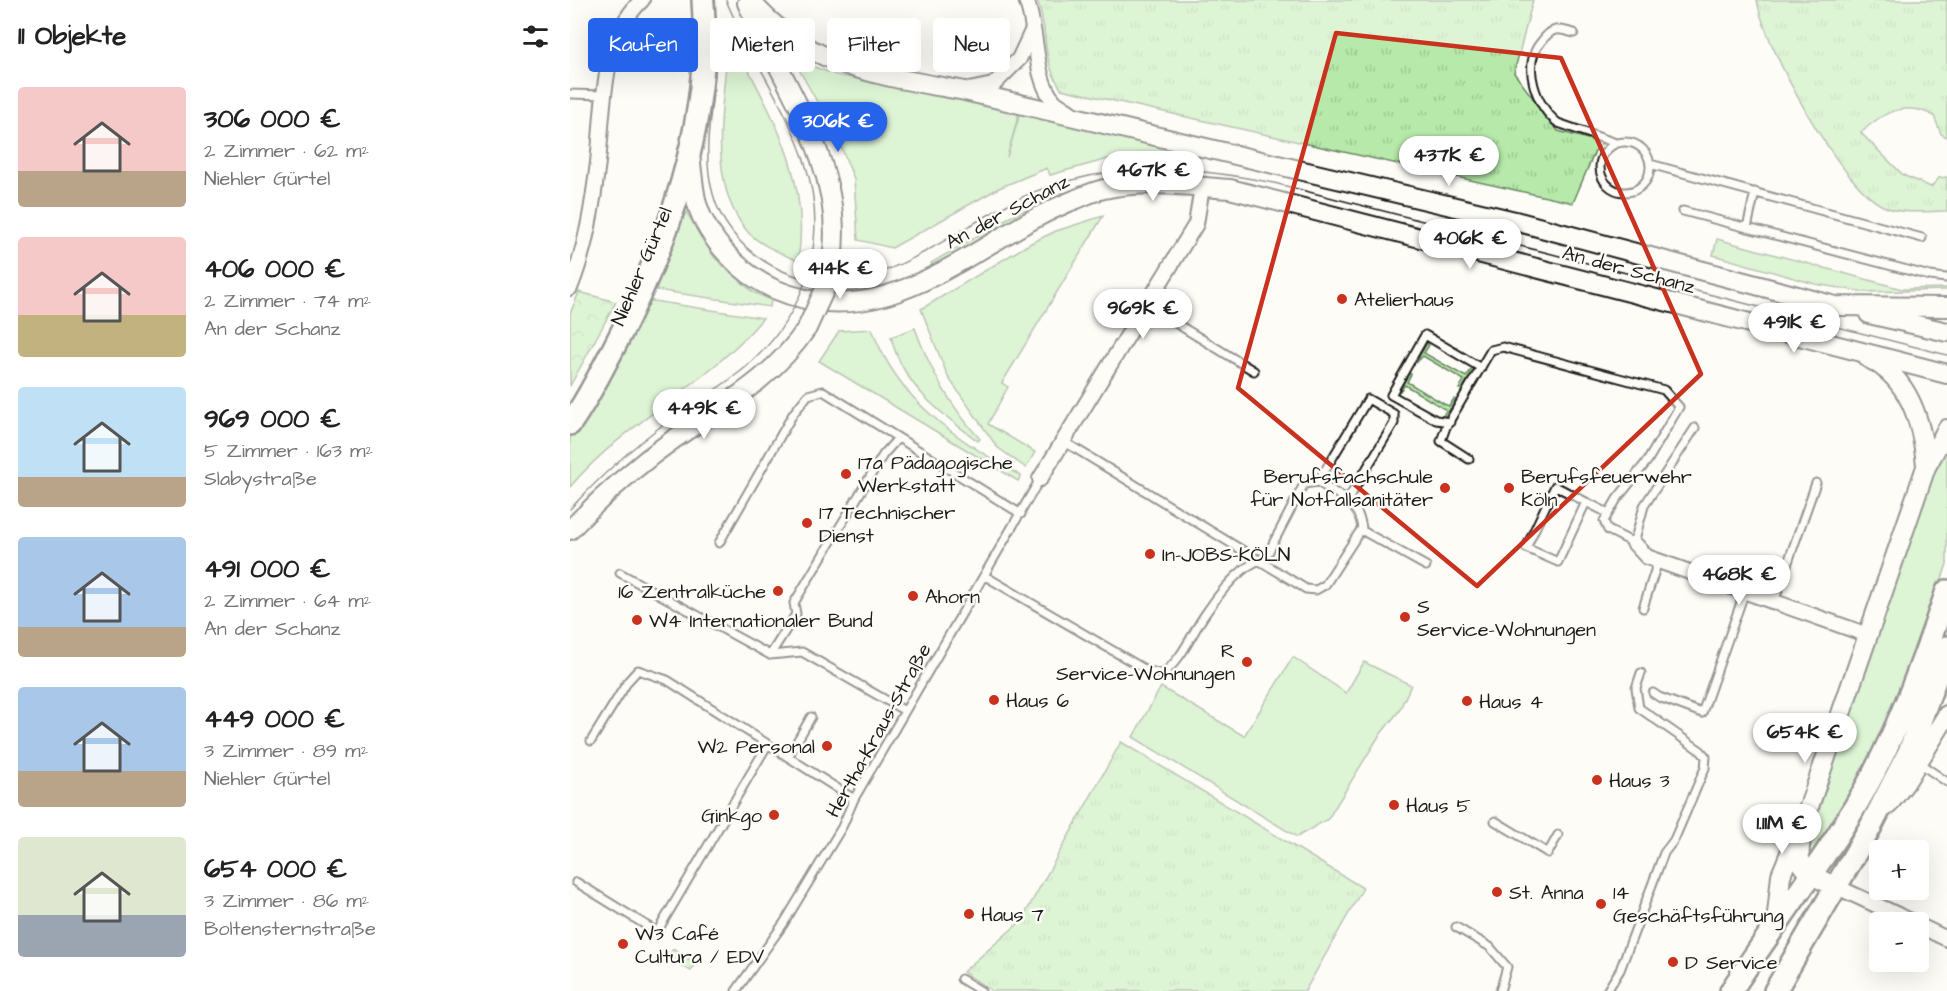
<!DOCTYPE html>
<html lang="de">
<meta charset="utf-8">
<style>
body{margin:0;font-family:"Architects Daughter",sans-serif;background:#f6f6f6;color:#222;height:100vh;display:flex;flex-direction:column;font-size:22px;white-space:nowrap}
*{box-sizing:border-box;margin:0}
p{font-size:20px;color:#767676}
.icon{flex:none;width:33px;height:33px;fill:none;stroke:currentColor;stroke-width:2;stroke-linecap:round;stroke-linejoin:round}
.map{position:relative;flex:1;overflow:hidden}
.side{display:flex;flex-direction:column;background:#fff;width:570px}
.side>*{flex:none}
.banner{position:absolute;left:18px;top:18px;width:570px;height:54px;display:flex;gap:12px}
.fabs{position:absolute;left:1299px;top:840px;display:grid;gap:12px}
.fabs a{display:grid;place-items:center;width:60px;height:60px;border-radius:6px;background:#fff;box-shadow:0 6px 24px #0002;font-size:30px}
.price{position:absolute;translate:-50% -51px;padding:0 14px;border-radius:21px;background:#fff;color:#222;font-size:20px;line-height:39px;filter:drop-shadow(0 2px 3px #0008)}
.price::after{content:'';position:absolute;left:50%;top:36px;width:18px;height:14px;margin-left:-9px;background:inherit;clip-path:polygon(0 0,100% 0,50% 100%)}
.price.current{background:#2563eb;color:#fff}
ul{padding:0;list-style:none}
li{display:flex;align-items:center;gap:18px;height:150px;padding:0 18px}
li span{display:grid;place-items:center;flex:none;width:168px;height:120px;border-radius:6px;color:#555}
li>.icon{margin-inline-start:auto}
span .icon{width:72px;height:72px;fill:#fffc;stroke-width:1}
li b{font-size:26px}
h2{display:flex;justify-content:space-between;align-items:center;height:72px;padding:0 18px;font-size:26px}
.chip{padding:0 21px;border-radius:6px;background:#fff;box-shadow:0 6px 24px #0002;font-size:21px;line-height:54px}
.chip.current{background:#2563eb;color:#fff}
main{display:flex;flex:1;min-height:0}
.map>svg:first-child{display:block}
.grass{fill:#b7eaaa;stroke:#6a8363;stroke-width:1.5}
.forest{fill:url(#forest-crowns);stroke:#6a8363;stroke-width:1.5}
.park{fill:url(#park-tufts);stroke:#6a8363;stroke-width:1.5}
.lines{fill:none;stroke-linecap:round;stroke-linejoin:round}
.service-casing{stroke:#1c1c1c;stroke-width:11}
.minor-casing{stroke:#1c1c1c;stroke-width:18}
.secondary-casing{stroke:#1c1c1c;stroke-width:22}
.primary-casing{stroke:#1c1c1c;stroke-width:26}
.service{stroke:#fdfcf7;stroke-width:7}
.minor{stroke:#fdfcf7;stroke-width:14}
.secondary{stroke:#fdfcf7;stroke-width:18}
.primary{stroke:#fdfcf7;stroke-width:21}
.tram{stroke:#1c1c1c;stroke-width:1.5}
.secondary-bridge-casing{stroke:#1c1c1c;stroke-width:22;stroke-linecap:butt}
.secondary-bridge{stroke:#fdfcf7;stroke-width:18}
.marked{fill:none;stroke:#c8321e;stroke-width:4.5;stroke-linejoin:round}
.poi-dot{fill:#c8321e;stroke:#fdfcf7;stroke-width:2}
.labels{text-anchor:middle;stroke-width:5;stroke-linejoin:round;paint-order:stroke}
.street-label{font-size:20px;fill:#1c1c1c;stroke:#fdfcf7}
.poi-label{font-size:20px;fill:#1c1c1c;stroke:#fdfcf7;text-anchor:start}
</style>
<main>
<section class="side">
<h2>11 Objekte<svg class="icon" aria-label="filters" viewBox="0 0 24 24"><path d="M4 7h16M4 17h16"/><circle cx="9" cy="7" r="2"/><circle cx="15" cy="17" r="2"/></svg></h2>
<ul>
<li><span style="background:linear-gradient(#f6c9c9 70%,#b9a48a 0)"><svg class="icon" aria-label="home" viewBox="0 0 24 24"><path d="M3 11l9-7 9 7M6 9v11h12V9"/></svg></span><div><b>306 000 €</b><p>2 Zimmer · 62 m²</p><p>Niehler Gürtel</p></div></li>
<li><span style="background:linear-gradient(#f6c9c9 65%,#c2b280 0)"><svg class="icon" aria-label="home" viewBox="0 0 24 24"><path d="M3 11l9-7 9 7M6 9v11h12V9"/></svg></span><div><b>406 000 €</b><p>2 Zimmer · 74 m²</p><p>An der Schanz</p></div></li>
<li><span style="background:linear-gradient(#bfe0f5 75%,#b9a48a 0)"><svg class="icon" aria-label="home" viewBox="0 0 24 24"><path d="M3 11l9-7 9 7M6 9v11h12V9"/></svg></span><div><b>969 000 €</b><p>5 Zimmer · 163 m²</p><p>Slabystraße</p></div></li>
<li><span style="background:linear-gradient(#a9c7e8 75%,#b9a48a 0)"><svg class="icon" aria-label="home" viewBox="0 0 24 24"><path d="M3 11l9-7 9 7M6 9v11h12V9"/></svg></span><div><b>491 000 €</b><p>2 Zimmer · 64 m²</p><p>An der Schanz</p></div></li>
<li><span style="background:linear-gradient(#a9c7e8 70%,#b9a48a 0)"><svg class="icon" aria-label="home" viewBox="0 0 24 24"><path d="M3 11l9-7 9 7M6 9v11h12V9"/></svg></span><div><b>449 000 €</b><p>3 Zimmer · 89 m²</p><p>Niehler Gürtel</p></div></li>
<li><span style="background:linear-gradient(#dfe7d0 65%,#9aa5b1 0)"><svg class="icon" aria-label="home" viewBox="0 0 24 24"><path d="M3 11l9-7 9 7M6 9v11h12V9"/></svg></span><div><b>654 000 €</b><p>3 Zimmer · 86 m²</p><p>Boltensternstraße</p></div></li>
</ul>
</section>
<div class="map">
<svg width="1377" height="991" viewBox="0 0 1377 991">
<defs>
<pattern id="forest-crowns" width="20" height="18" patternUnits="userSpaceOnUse" patternTransform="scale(1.5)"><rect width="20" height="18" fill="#b7eaaa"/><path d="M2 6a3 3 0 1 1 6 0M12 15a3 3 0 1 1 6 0" fill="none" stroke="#9dc892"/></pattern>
<pattern id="park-tufts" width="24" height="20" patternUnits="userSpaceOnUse" patternTransform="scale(1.5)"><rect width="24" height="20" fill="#b7eaaa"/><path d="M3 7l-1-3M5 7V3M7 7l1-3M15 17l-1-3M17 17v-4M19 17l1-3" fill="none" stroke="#9dc892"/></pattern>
</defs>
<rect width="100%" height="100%" fill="#fdfcf7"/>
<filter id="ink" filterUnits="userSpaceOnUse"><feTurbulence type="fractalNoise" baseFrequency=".0167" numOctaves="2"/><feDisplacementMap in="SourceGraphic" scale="12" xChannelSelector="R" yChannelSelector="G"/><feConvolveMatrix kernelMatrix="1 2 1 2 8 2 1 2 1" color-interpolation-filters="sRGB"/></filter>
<g filter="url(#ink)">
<path class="grass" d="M 167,48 C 203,117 241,180 228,261 C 211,253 189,245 177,231 C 137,183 153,110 157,53 Z
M 223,59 L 266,75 L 343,89 L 449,113 L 437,157 L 450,113 L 601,147 L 598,154 L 538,159 L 480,175 L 477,168 L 429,188 L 322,248 L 288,240 L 284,179 L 267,137 Z
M 493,192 L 496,198 L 364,270 L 361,263 L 438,218 Z
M 112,205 L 144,257 L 183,292 L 201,300 L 200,307 L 79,289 Z
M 533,216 L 432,383 L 438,387 L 418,424 L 465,452 L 456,468 L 427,447 L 378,377 L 351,309 L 461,243 L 486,231 Z
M 1147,239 L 1332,289 L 1377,288 L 1377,290 L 1294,292 L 1245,284 L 1143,255 Z
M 77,300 L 193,318 C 138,385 55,421 0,487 L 0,431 Z
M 345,328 C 360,370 380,406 410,439 L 408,441 C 370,413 332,385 321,337 Z
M 302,329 C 328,402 387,439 451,476 L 448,481 L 249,361 L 269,331 Z
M 857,343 L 859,345 L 854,353 L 896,377 L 901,370 L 903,371 L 892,389 L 889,389 L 894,380 L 853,356 L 846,363 Z
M 839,373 L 841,374 L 837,382 L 874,404 L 879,406 L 884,399 L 886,400 L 874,418 L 872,418 L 876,410 L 835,385 L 829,392 Z
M 1377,439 L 1377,564 L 1336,682 L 1281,800 L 1242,856 L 1238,847 L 1270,742 L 1369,452 Z
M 723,657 L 776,693 L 794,662 L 841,685 L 829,711 L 809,736 L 758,819 L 727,837 L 563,737 L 591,687 L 674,736 Z
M 103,949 L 125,963 L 121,971 L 98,958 Z"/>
<path class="forest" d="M 9,292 L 46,302 L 0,386 L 0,314 Z"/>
<path class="park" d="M 467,0 L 963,0 L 944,73 L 988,131 L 1033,143 L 1025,151 L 1003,203 L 491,89 C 469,54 480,33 467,0 Z
M 1187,0 L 1377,0 L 1377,137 L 1371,134 L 1364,116 C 1336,100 1312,112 1291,133 L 1333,175 L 1361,187 L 1369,178 L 1377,177 L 1377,211 C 1357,211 1331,215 1313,206 C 1271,187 1194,46 1187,0 Z
M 551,742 L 793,888 L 735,991 L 422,991 L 393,972 L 451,921 Z"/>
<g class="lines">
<defs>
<path id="service" d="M 1004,33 C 999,32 991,29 986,30 C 979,31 975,37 971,42 C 951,64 966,107 988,123 L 1046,143
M 0,94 L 34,95
M1030 167a25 25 0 1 1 50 0a25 25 0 1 1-50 0Z
M 1080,164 L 1352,238
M 1113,211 L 1360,276 L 1376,278
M 1177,228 L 1185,192
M 576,305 L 684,371
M 880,422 L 866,420 L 821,395 L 855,335 L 911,368
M 899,459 L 871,441 L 876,427 L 921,350 L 933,347 L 1094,390 L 1109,407 L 1078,460 L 1047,499 L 1034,521 L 1038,530 L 1064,543 L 1074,506 L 1125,428
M 748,482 L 798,399 L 824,414 L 824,423 L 777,501
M 1016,502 L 985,486 L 956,548 L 988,562 L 1016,502 L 1038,513
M 791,530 L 856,566
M 149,543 L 223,414 L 238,395 L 253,391 L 451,514
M 50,573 L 200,655 L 232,652 L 335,711
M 415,576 L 576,670 L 592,674 C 613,659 621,634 636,613 C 646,598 658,582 673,570 C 680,564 689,561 697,555 L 734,484 L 748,482 C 769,496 788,501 792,528 L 755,585 L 746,590 L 736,589 L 493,441
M 1204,602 L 1246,483
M 1073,608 L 1088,561
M 200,655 L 226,614 L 224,603 L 313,455 L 328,438
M 1083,693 L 1089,697 L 1132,713 L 1175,591
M 21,741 L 58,681 L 68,670 L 97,680 L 284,799
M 218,757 L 241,717
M 1349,763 L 1377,782
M 925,821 L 978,853 L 988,835
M 6,882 L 87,932 L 198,744
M 886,927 L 920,947 L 937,967 L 930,991
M 391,979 L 411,991
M 166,991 L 214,923 L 272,827 L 284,799 L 470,479
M 1037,991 L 1050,970 L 1094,853 L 1104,840 L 1135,768 L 1136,757 L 1131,751 L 1069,708 L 1066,688 L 1071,673"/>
<path id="minor" d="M 456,0 C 468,28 463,79 484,101 C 489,106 498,110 504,115
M 399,90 L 423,85 L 449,59 L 463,29
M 0,288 C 16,249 23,204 28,162 C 34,109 30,40 72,0
M 470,479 L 626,224 L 632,187
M 1064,543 L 1077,557 L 1298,635
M 1265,886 L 1343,922
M 1348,925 L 1377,939"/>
<path id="secondary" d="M 180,0 C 236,68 314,76 395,91 L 945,221 L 1265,306 L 1377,307
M 177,3 C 212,83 276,167 262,259
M 120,154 C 122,170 123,188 127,204 C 138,240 171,274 204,289 C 319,339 405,239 504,200 C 514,196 524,191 534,189 C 574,180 619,186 660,189 L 1377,374
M 1299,314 L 1377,332
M 1298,358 C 1340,378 1352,423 1356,465
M 0,530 C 32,496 66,466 104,439 C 153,405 203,379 237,328
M 1318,805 L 1335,783 L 1377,715
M 1265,886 C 1223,869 1227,863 1234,821 L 1356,467 L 1377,429
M 1206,924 L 1211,875 L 1227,836"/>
<path id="primary" d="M 0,424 C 16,402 28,377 41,353 C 98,245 142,124 133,0
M 1161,991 C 1204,924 1254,862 1293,793 C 1329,729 1353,661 1377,591
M 1205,991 L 1299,830 L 1339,752 L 1377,647"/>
</defs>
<use href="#service" class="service-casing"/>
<use href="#minor" class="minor-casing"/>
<use href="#secondary" class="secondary-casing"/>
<use href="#primary" class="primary-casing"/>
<use href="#service" class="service"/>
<use href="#minor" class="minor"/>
<use href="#secondary" class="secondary"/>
<use href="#primary" class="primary"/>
<path class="tram" d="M 144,0 C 147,26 147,51 145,77 C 141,116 132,155 143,194 C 150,221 170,246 194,261 C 281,316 357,247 431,208 C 452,196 475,187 498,181 C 571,161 632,169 704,183 L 1377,355
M 0,509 C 29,478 60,449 94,424 C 121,404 151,388 176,367 C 236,315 260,240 235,163 C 217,106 179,56 156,0"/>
<defs>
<path id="secondary-bridge" d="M 237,328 L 254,291 L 262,259"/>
</defs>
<use href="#secondary-bridge" class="secondary-bridge-casing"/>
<use href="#secondary-bridge" class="secondary-bridge"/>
</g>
</g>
<path d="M0 0H1377V991H0ZM 766,33 L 991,58 L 1131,374 L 907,586 L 668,388 Z" fill="#fdfcf7" fill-opacity=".55" fill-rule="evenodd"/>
<path class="marked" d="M 766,33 L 991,58 L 1131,374 L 907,586 L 668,388 Z"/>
<g class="poi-dot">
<circle cx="772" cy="299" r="6"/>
<circle cx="276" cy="474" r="6"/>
<circle cx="875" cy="488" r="6"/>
<circle cx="939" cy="488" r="6"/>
<circle cx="237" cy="523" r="6"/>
<circle cx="580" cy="554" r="6"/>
<circle cx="208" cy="591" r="6"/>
<circle cx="343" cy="596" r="6"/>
<circle cx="835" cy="617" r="6"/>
<circle cx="67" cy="620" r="6"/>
<circle cx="677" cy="662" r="6"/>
<circle cx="424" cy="700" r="6"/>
<circle cx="897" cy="701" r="6"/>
<circle cx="257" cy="746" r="6"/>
<circle cx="1027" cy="780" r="6"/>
<circle cx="824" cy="805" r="6"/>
<circle cx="204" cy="815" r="6"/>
<circle cx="927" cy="892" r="6"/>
<circle cx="1031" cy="904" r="6"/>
<circle cx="399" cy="914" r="6"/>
<circle cx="53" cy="944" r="6"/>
<circle cx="1103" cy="962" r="6"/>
</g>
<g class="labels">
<g class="street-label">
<text transform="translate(437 211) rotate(-28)" y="7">An der Schanz</text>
<text transform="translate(71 266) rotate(-67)" y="7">Niehler Gürtel</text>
<text transform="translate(1059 269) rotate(15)" y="7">An der Schanz</text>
<text transform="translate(308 730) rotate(-61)" y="7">Hertha-Kraus-Straße</text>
</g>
<g class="poi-label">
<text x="784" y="306">Atelierhaus</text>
<text x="288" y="469">17a Pädagogische<tspan x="288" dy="23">Werkstatt</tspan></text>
<text x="863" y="483" text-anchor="end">Berufsfachschule<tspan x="863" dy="23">für Notfallsanitäter</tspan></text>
<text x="951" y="483">Berufsfeuerwehr<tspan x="951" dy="23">Köln</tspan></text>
<text x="249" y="519">17 Technischer<tspan x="249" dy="23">Dienst</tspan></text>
<text x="592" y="561">In-JOBS-KÖLN</text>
<text x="196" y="598" text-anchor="end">16 Zentralküche</text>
<text x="355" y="603">Ahorn</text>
<text x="847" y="613">S<tspan x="847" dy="23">Service-Wohnungen</tspan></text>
<text x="79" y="627">W4 Internationaler Bund</text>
<text x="665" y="657" text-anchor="end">R<tspan x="665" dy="23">Service-Wohnungen</tspan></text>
<text x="436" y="707">Haus 6</text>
<text x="909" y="708">Haus 4</text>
<text x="245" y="753" text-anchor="end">W2 Personal</text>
<text x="1039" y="787">Haus 3</text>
<text x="836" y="812">Haus 5</text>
<text x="192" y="822" text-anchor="end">Ginkgo</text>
<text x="939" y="899">St. Anna</text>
<text x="1043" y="899">14<tspan x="1043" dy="23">Geschäftsführung</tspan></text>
<text x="411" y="921">Haus 7</text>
<text x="65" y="940">W3 Café<tspan x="65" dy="23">Cultura / EDV</tspan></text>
<text x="1115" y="969">D Service</text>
</g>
</g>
</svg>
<div class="fabs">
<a>+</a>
<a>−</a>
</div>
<b class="price current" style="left:268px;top:153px">306K €</b>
<b class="price" style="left:879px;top:187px">437K €</b>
<b class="price" style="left:583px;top:202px">467K €</b>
<b class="price" style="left:900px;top:270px">406K €</b>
<b class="price" style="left:270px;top:300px">414K €</b>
<b class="price" style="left:573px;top:340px">969K €</b>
<b class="price" style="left:1224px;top:354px">491K €</b>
<b class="price" style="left:134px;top:440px">449K €</b>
<b class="price" style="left:1169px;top:606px">468K €</b>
<b class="price" style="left:1235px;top:764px">654K €</b>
<b class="price" style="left:1212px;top:855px">1.11M €</b>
<div class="banner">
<a class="chip current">Kaufen</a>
<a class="chip">Mieten</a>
<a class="chip">Filter</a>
<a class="chip">Neu</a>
</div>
</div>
</main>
